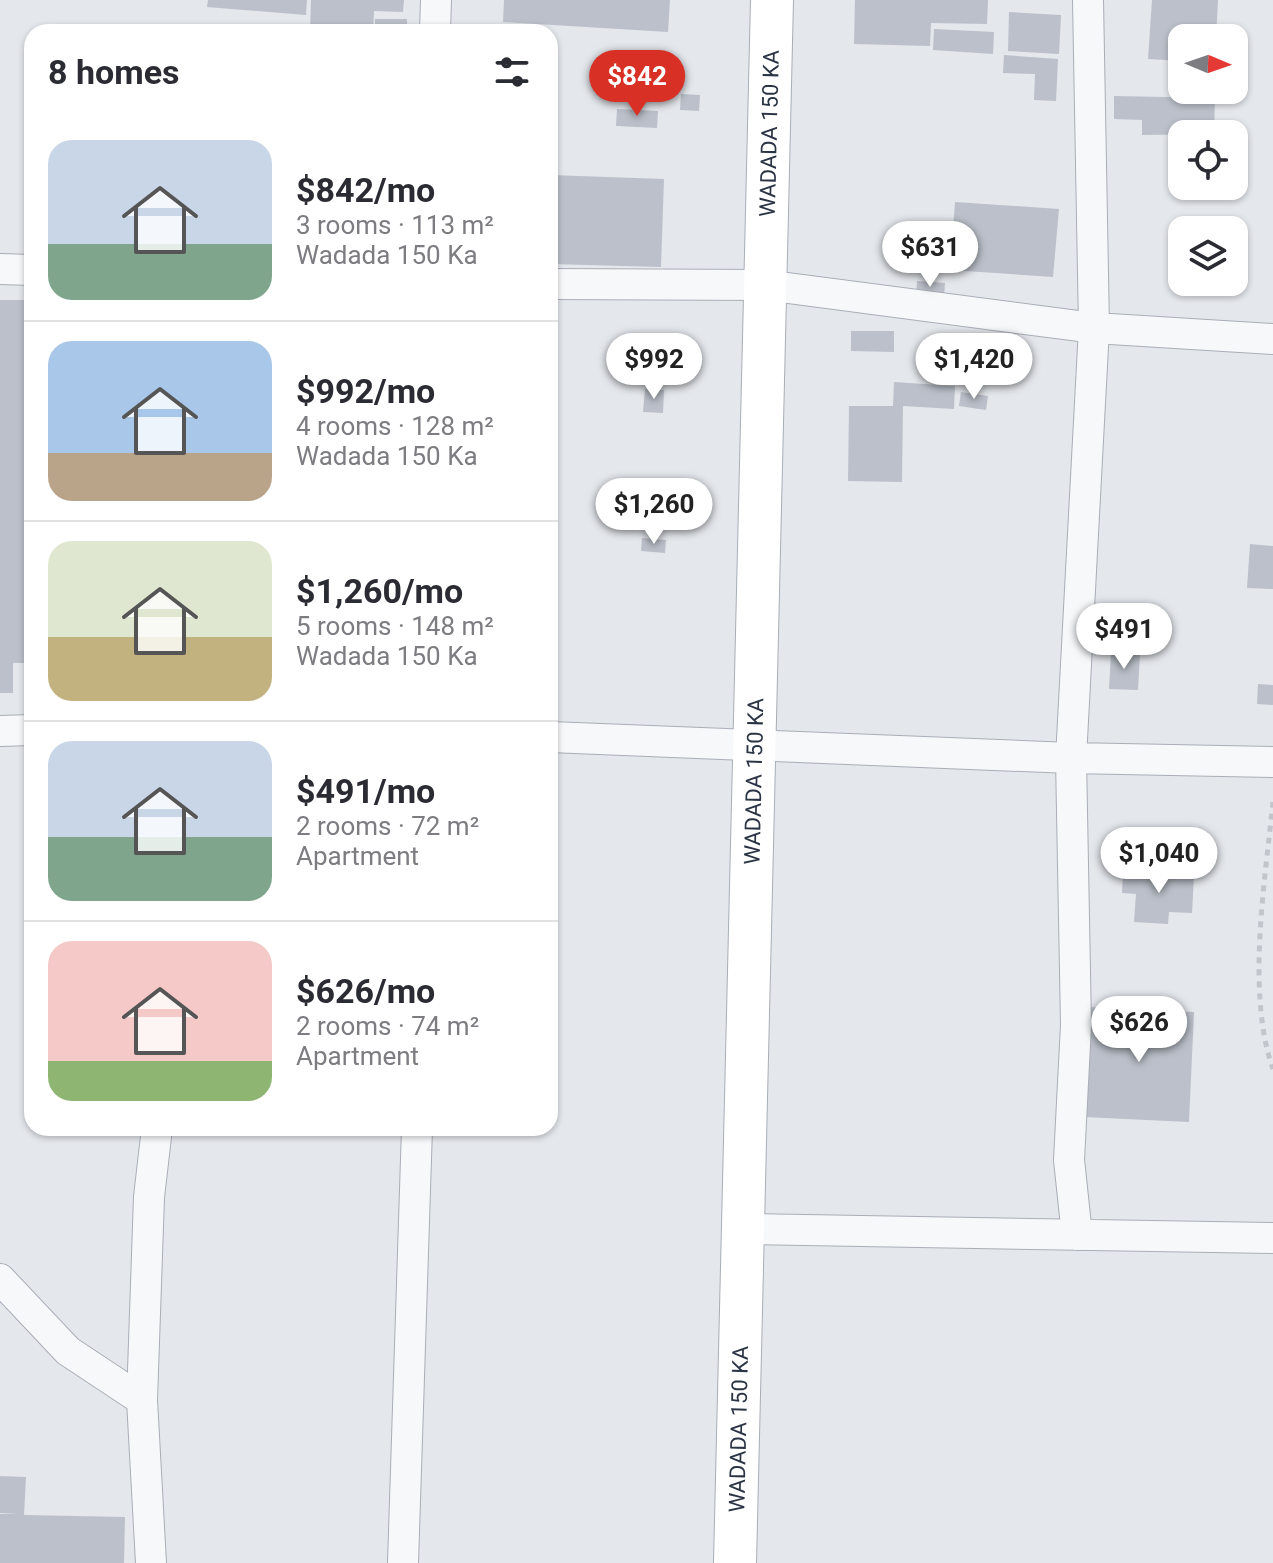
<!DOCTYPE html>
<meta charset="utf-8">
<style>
body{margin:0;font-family:Roboto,sans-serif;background:#f2f2f3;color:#2b2b33;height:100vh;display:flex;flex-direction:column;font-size:30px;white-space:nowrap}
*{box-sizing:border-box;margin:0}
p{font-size:26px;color:#7c7c81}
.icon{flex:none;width:44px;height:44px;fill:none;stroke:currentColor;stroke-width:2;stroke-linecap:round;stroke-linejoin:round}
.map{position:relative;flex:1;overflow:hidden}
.panel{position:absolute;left:24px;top:24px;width:534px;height:1112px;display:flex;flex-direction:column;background:#fff;border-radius:24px;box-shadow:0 2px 6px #0004}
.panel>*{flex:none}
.needle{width:52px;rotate:92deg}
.tools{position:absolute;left:1168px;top:24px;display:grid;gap:16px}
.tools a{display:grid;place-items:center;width:80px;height:80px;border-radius:16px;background:#fff;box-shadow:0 2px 6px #0004;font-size:40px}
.price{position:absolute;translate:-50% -68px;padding:0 18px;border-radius:28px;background:#fff;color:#222;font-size:26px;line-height:52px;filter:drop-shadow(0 2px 4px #0008)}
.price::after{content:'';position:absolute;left:50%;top:48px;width:24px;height:18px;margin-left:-12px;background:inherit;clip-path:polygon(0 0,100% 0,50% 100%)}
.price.on{background:#d93025;color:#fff}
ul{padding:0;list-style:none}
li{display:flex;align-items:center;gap:24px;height:200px;padding:0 24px}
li+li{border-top:2px solid #e1e1e2}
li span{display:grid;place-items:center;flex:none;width:224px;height:160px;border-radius:24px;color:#555}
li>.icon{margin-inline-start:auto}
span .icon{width:96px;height:96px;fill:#fffc;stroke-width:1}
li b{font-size:34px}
h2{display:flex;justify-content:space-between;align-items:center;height:96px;padding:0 24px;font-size:34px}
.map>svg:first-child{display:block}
.building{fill:#bbc0ca}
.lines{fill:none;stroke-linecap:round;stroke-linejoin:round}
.street-casing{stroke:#a9aeb7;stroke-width:32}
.secondary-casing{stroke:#a9aeb7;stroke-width:44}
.path{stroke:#c2c5cb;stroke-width:5;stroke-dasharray:6 6;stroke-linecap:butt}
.street{stroke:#f7f8fa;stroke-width:30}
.secondary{stroke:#fff;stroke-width:42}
.labels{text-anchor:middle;stroke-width:8;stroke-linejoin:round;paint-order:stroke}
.street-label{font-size:22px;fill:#2b3445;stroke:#f4f6f9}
</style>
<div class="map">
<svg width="1273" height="1563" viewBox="0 0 1273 1563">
<rect width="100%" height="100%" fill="#e4e7ec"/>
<path class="building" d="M 208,0 L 307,0 L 306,15 L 207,7 Z
M 311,0 L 404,0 L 403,12 L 374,11 L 373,32 L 310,32 Z
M 504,0 L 670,0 L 668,32 L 503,22 Z
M 855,0 L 988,0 L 987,24 L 931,23 L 930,46 L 854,44 Z
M 1152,0 L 1218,0 L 1216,38 L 1182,38 L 1182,61 L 1148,59 Z
M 1009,12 L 1061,15 L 1059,54 L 1008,51 Z
M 375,19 L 407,19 L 407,32 L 375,32 Z
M 934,29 L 994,32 L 993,54 L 933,50 Z
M 1004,55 L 1058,59 L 1056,101 L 1034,100 L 1035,74 L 1003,73 Z
M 681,94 L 700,95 L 699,111 L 680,110 Z
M 1114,96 L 1215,98 L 1214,134 L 1142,135 L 1142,120 L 1114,119 Z
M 617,109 L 658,111 L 657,128 L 616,126 Z
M 550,175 L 664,179 L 661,267 L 550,264 Z
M 955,202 L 1059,209 L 1053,277 L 950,270 Z
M 917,281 L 945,283 L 944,297 L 916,296 Z
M 0,300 L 32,300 L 32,663 L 13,663 L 13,693 L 0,693 Z
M 851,331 L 894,331 L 894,352 L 851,351 Z
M 894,382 L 955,386 L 954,409 L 903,406 L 902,482 L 848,481 L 849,406 L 893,406 Z
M 645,389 L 664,390 L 663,413 L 643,412 Z
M 961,392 L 988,396 L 986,410 L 959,406 Z
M 642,538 L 666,540 L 665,553 L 641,551 Z
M 1250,544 L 1273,546 L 1273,589 L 1247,588 Z
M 1111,652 L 1140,654 L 1138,690 L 1109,689 Z
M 1258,684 L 1273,685 L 1273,705 L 1257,704 Z
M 1123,872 L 1194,876 L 1192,913 L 1169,912 L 1168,924 L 1134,922 L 1136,894 L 1122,893 Z
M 1089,1007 L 1194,1012 L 1189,1122 L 1084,1117 Z
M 0,1476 L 26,1477 L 24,1515 L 125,1517 L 124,1563 L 0,1563 L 0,1514 L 19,1514 L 0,1513 Z"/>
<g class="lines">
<defs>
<path id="street" d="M 1088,0 L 1094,328 L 1071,758 L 1273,762
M 435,32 L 436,0
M 0,269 L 32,270
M 550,284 L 765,285 L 1094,328 L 1273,339
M 0,731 L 32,730
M 550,737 L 1071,758 L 1076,1025 L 1069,1160 L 1077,1235
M 743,1229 L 1273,1238
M 0,1279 L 68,1351 L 142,1400
M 151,1563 L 142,1400 L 149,1197 L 157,1128
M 403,1563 L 417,1128"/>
<g id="secondary">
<path id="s1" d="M 735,1563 L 772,0"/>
</g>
</defs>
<use href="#street" class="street-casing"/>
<use href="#secondary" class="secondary-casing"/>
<path class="path" d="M 1273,802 C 1265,881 1246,993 1273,1069"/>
<use href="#street" class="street"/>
<use href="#secondary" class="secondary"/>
</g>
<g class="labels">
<g class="street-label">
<text dy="8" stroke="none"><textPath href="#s1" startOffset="1430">WADADA 150 KA</textPath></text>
<text dy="8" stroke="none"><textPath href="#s1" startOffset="782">WADADA 150 KA</textPath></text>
<text dy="8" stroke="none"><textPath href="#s1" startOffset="134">WADADA 150 KA</textPath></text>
</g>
</g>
</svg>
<div class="tools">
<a><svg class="needle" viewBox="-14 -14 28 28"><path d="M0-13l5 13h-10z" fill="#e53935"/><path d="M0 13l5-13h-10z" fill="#7c7c81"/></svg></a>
<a><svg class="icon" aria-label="locate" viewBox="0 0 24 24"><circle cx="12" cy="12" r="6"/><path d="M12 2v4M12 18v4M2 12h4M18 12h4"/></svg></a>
<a><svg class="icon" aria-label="layers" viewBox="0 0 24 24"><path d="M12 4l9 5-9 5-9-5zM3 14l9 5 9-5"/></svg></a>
</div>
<b class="price on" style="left:637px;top:118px">$842</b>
<b class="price" style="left:930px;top:289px">$631</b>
<b class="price" style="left:654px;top:401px">$992</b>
<b class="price" style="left:974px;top:401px">$1,420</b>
<b class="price" style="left:654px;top:546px">$1,260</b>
<b class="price" style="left:1124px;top:671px">$491</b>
<b class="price" style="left:1159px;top:895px">$1,040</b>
<b class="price" style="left:1139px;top:1064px">$626</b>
<section class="panel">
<h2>8 homes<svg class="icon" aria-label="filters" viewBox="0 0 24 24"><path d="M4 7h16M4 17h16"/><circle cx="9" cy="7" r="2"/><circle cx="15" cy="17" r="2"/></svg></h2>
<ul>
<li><span style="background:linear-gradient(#c9d6e8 65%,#7fa58c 0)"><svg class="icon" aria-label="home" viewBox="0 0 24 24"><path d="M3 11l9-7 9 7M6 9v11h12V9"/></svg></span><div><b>$842/mo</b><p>3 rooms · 113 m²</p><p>Wadada 150 Ka</p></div></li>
<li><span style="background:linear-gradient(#a9c7e8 70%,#b9a48a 0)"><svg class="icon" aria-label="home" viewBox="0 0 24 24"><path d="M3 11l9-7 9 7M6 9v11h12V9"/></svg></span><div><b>$992/mo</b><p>4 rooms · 128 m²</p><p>Wadada 150 Ka</p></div></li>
<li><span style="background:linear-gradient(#dfe7d0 60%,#c2b280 0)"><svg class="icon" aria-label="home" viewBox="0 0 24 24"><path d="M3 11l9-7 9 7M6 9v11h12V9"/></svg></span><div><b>$1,260/mo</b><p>5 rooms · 148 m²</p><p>Wadada 150 Ka</p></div></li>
<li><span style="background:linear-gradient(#c9d6e8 60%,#7fa58c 0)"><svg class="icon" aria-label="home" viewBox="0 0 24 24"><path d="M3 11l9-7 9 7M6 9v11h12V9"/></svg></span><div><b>$491/mo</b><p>2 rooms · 72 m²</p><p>Apartment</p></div></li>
<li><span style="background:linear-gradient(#f6c9c9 75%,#8fb573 0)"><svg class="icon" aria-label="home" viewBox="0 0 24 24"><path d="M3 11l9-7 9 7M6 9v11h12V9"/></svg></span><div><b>$626/mo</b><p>2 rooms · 74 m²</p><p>Apartment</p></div></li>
</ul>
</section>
</div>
